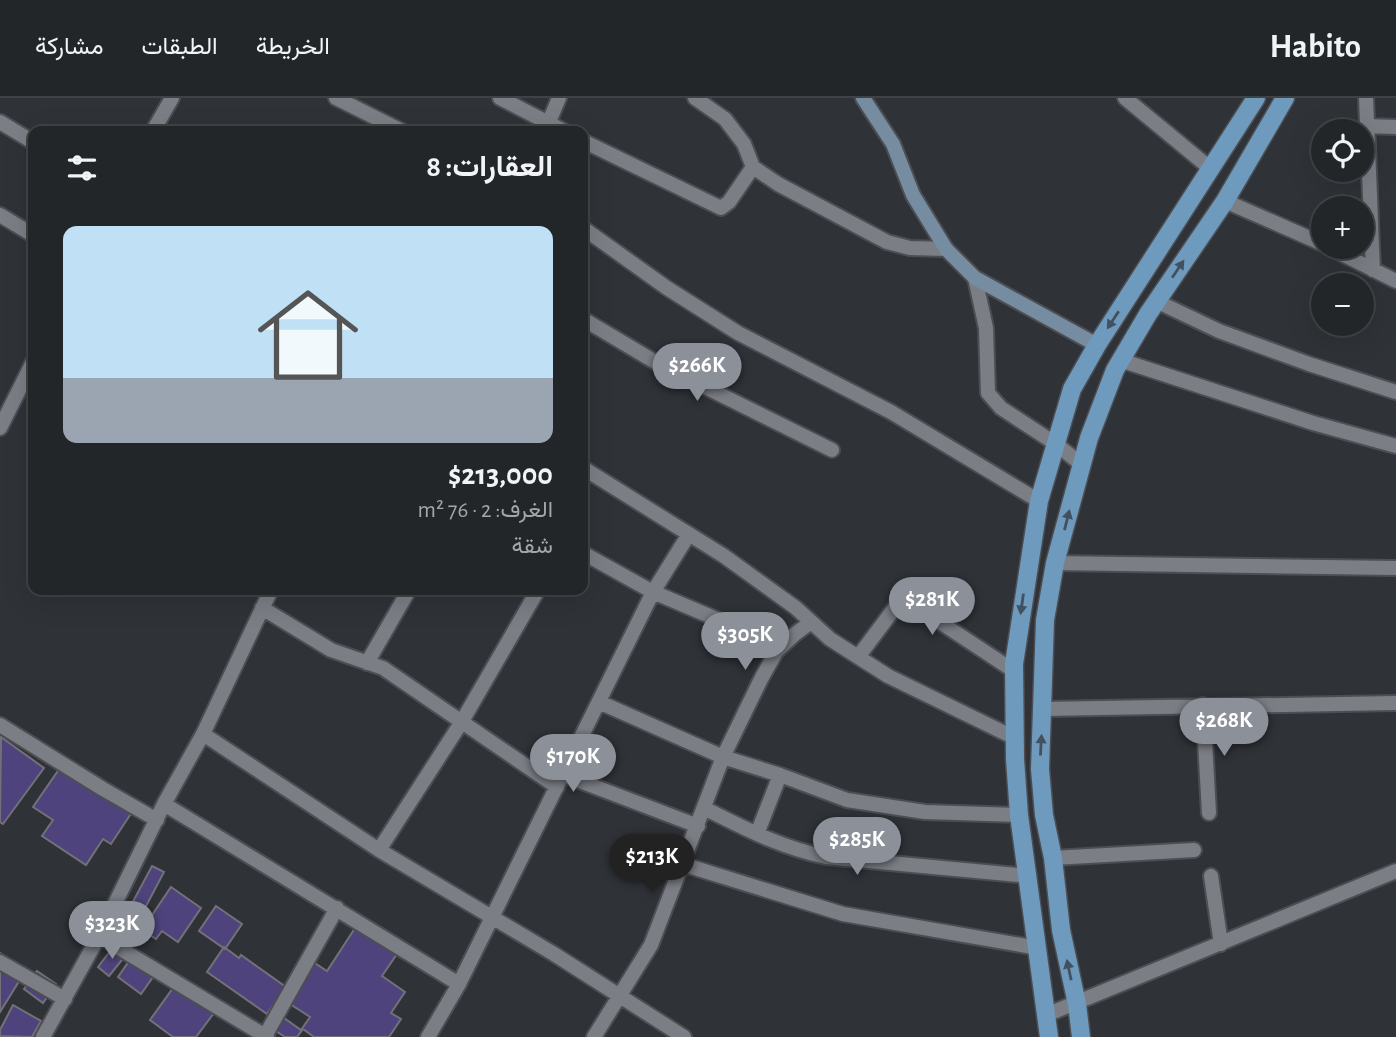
<!DOCTYPE html>
<html lang="ar">
<meta charset="utf-8">
<style>
body{margin:0;font-family:"Alegreya Sans",Vazirmatn,sans-serif;background:#2b2e31;color:#f1f3f6;direction:rtl;height:100vh;display:flex;flex-direction:column;font-size:26px;white-space:nowrap}
*{box-sizing:border-box;margin:0}
p{font-size:23px;color:#a3a5a8}
.icon{flex:none;width:38px;height:38px;fill:none;stroke:currentColor;stroke-width:2;stroke-linecap:round;stroke-linejoin:round}
.map{position:relative;flex:1;overflow:hidden;direction:ltr}
.side{position:absolute;left:28px;top:28px;width:560px;height:469px;display:flex;flex-direction:column;background:#232629;border-radius:14px;box-shadow:0 7px 28px #0002,0 0 0 2px #404346;direction:rtl}
.side>*{flex:none}
.buttons{position:absolute;left:1311px;top:21px;display:grid;gap:14px}
.buttons a{display:grid;place-items:center;width:63px;height:63px;border-radius:50%;background:#232629;box-shadow:0 7px 28px #0002,0 0 0 2px #404346;font-size:35px}
.price{position:absolute;translate:-50% -60px;padding:0 16px;border-radius:24px;background:#8c9099;color:#fff;font-size:23px;line-height:46px;filter:drop-shadow(0 2px 4px #0008)}
.price::after{content:'';position:absolute;left:50%;top:42px;width:21px;height:16px;margin-left:-10px;background:inherit;clip-path:polygon(0 0,100% 0,50% 100%)}
.price.on{background:#222;color:#fff}
ul{padding:0;list-style:none}
li{display:grid;align-content:center;gap:14px;height:371px;padding:0 35px}
li span{display:grid;place-items:center;height:217px;border-radius:14px;color:#555}
li>.icon{margin-inline-start:auto}
span .icon{width:126px;height:126px;fill:#fffc;stroke-width:1}
li b{font-size:30px}
h2{display:flex;justify-content:space-between;align-items:center;height:84px;padding:0 35px;font-size:30px}
header{display:flex;align-items:center;gap:42px;box-sizing:border-box;height:98px;padding:0 35px;background:#232629;border-bottom:2px solid #404346}
header strong{font-size:33px}
nav{display:flex;gap:38px;margin-inline-start:auto;font-size:24px}
.map>svg:first-child{display:block}
.building{fill:#4f437d;stroke:#727178;stroke-width:2}
.lines{fill:none;stroke-linecap:round;stroke-linejoin:round}
.street-casing{stroke:#4c4e53;stroke-width:18}
.secondary-casing{stroke:#4c4e53;stroke-width:18}
.primary-casing{stroke:#4c4e53;stroke-width:21}
.street{stroke:#7b7e85;stroke-width:14}
.secondary{stroke:#758ca1;stroke-width:14}
.primary{stroke:#6e9abd;stroke-width:18}
.oneway{fill:#42515f}
</style>
<header>
<strong>Habito</strong>
<nav><a>الخريطة</a><a>الطبقات</a><a>مشاركة</a></nav>
</header>
<div class="map">
<svg width="1396" height="939" viewBox="0 0 1396 939">
<rect width="100%" height="100%" fill="#2f3237"/>
<path class="building" d="M 1,639 L 44,670 L 3,726 L 0,724 Z
M 62,667 L 132,714 L 111,746 L 103,741 L 86,767 L 42,738 L 53,722 L 33,709 Z
M 152,768 L 164,774 L 134,831 L 122,824 Z
M 171,789 L 201,810 L 178,844 L 162,833 L 156,841 L 142,832 Z
M 216,808 L 242,826 L 225,851 L 199,833 Z
M 357,827 L 401,850 L 382,878 L 405,894 L 391,915 L 401,921 L 389,939 L 314,939 L 303,931 L 297,939 L 285,939 L 276,933 L 284,920 L 301,932 L 310,919 L 287,904 L 313,864 L 327,873 Z
M 114,848 L 126,857 L 109,878 L 98,869 Z
M 224,849 L 239,860 L 241,857 L 286,889 L 267,916 L 207,874 Z
M 136,853 L 160,869 L 141,896 L 118,879 Z
M 0,855 L 26,872 L 0,914 Z
M 37,873 L 56,886 L 43,905 L 24,891 Z
M 178,883 L 217,911 L 196,939 L 173,939 L 150,922 Z
M 13,907 L 41,923 L 32,939 L 0,938 L 0,932 Z"/>
<g class="lines">
<defs>
<path id="street" d="M 336,0 L 402,33
M 500,0 L 564,33
M 695,0 L 725,21 L 744,46 L 753,69 L 778,86 L 887,144 L 910,150 L 946,151
M 1125,0 L 1211,71
M 1366,0 L 1373,172
M 0,24 L 33,44
M 1367,28 L 1396,29
M 546,31 L 559,0
M 153,33 L 172,0
M 583,43 L 721,110 L 729,104 L 753,69
M 1225,103 L 1323,146
M 0,117 L 33,137
M 583,130 L 667,190 L 738,235 L 891,314 L 1039,403
M 1328,149 L 1396,183
M 975,180 L 986,230 L 988,295 L 1001,310 L 1056,346 L 1081,366
M 1156,203 L 1219,233 L 1309,266 L 1396,294
M 583,221 L 657,265 L 832,352
M 1120,262 L 1313,325 L 1396,348
M 0,330 L 33,264
M 583,370 L 724,458 L 796,510 L 830,541 L 888,578 L 1015,640
M 583,455 L 653,494 L 726,525
M 1055,465 L 1396,470
M 262,510 L 331,552 L 383,570 L 557,689
M 858,559 L 897,507 L 905,501 L 1014,573
M 367,565 L 409,492
M 599,604 L 723,659 L 780,677 L 847,702 L 925,714 L 1019,717
M 1203,607 L 1209,715
M 1043,611 L 1396,605
M 0,627 L 103,691 L 157,722
M 203,636 L 379,752 L 554,856 L 684,939
M 564,677 L 698,728
M 164,706 L 459,886
M 704,710 C 746,731 779,749 826,759 L 1029,778
M 757,736 L 780,677
M 379,752 L 461,625 L 538,492
M 1053,760 L 1194,752
M 682,766 L 843,816 L 1038,850
M 1211,778 L 1221,846
M 99,838 L 267,939
M 0,864 L 65,901
M 1046,917 L 1396,773
M 265,938 L 337,810
M 43,939 L 99,838 L 164,706 L 203,636 L 271,492
M 428,939 L 459,886 L 653,494 L 689,436
M 594,939 L 651,847 L 723,659 L 761,581 L 776,554 L 795,536 L 811,524"/>
<path id="secondary" d="M 863,0 L 893,46 L 913,97 L 946,151 L 975,180 L 1097,247"/>
<path id="primary" d="M 1049,939 L 1019,717 L 1015,661 L 1014,566 L 1039,403 L 1072,291 L 1097,247 L 1256,0
M 1081,939 L 1077,906 L 1061,832 L 1053,760 L 1044,717 L 1040,671 L 1045,522 L 1055,465 L 1089,340 L 1115,272 L 1148,216 L 1225,103 L 1285,0"/>
</defs>
<use href="#street" class="street-casing"/>
<use href="#secondary" class="secondary-casing"/>
<use href="#primary" class="primary-casing"/>
<use href="#street" class="street"/>
<use href="#secondary" class="secondary"/>
<use href="#primary" class="primary"/>
</g>
<defs><path id="oneway-solid" d="M-6-.8H1V-3.2L6.5 0L1 3.2V.8H-6Z" transform="scale(1.75)"/></defs>
<g class="oneway">
<use href="#oneway-solid" transform="translate(1178 171) rotate(-56)"/>
<use href="#oneway-solid" transform="translate(1113 222) rotate(123)"/>
<use href="#oneway-solid" transform="translate(1067 422) rotate(-76)"/>
<use href="#oneway-solid" transform="translate(1022 506) rotate(98)"/>
<use href="#oneway-solid" transform="translate(1041 647) rotate(-87)"/>
<use href="#oneway-solid" transform="translate(1069 872) rotate(-102)"/>
</g>
</svg>
<div class="buttons">
<a><svg class="icon" aria-label="locate" viewBox="0 0 24 24"><circle cx="12" cy="12" r="6"/><path d="M12 2v4M12 18v4M2 12h4M18 12h4"/></svg></a>
<a>+</a>
<a>−</a>
</div>
<b class="price" style="left:697px;top:305px">$266K</b>
<b class="price" style="left:932px;top:539px">$281K</b>
<b class="price" style="left:745px;top:574px">$305K</b>
<b class="price" style="left:1224px;top:660px">$268K</b>
<b class="price" style="left:573px;top:696px">$170K</b>
<b class="price" style="left:857px;top:779px">$285K</b>
<b class="price on" style="left:652px;top:796px">$213K</b>
<b class="price" style="left:112px;top:863px">$323K</b>
<section class="side">
<h2>العقارات: 8<svg class="icon" aria-label="filters" viewBox="0 0 24 24"><path d="M4 7h16M4 17h16"/><circle cx="9" cy="7" r="2"/><circle cx="15" cy="17" r="2"/></svg></h2>
<ul>
<li><span style="background:linear-gradient(#bfe0f5 70%,#9aa5b1 0)"><svg class="icon" aria-label="home" viewBox="0 0 24 24"><path d="M3 11l9-7 9 7M6 9v11h12V9"/></svg></span><div><b>$213,000</b><p>الغرف: 2 · 76 m²</p><p>شقة</p></div></li>
</ul>
</section>
</div>
